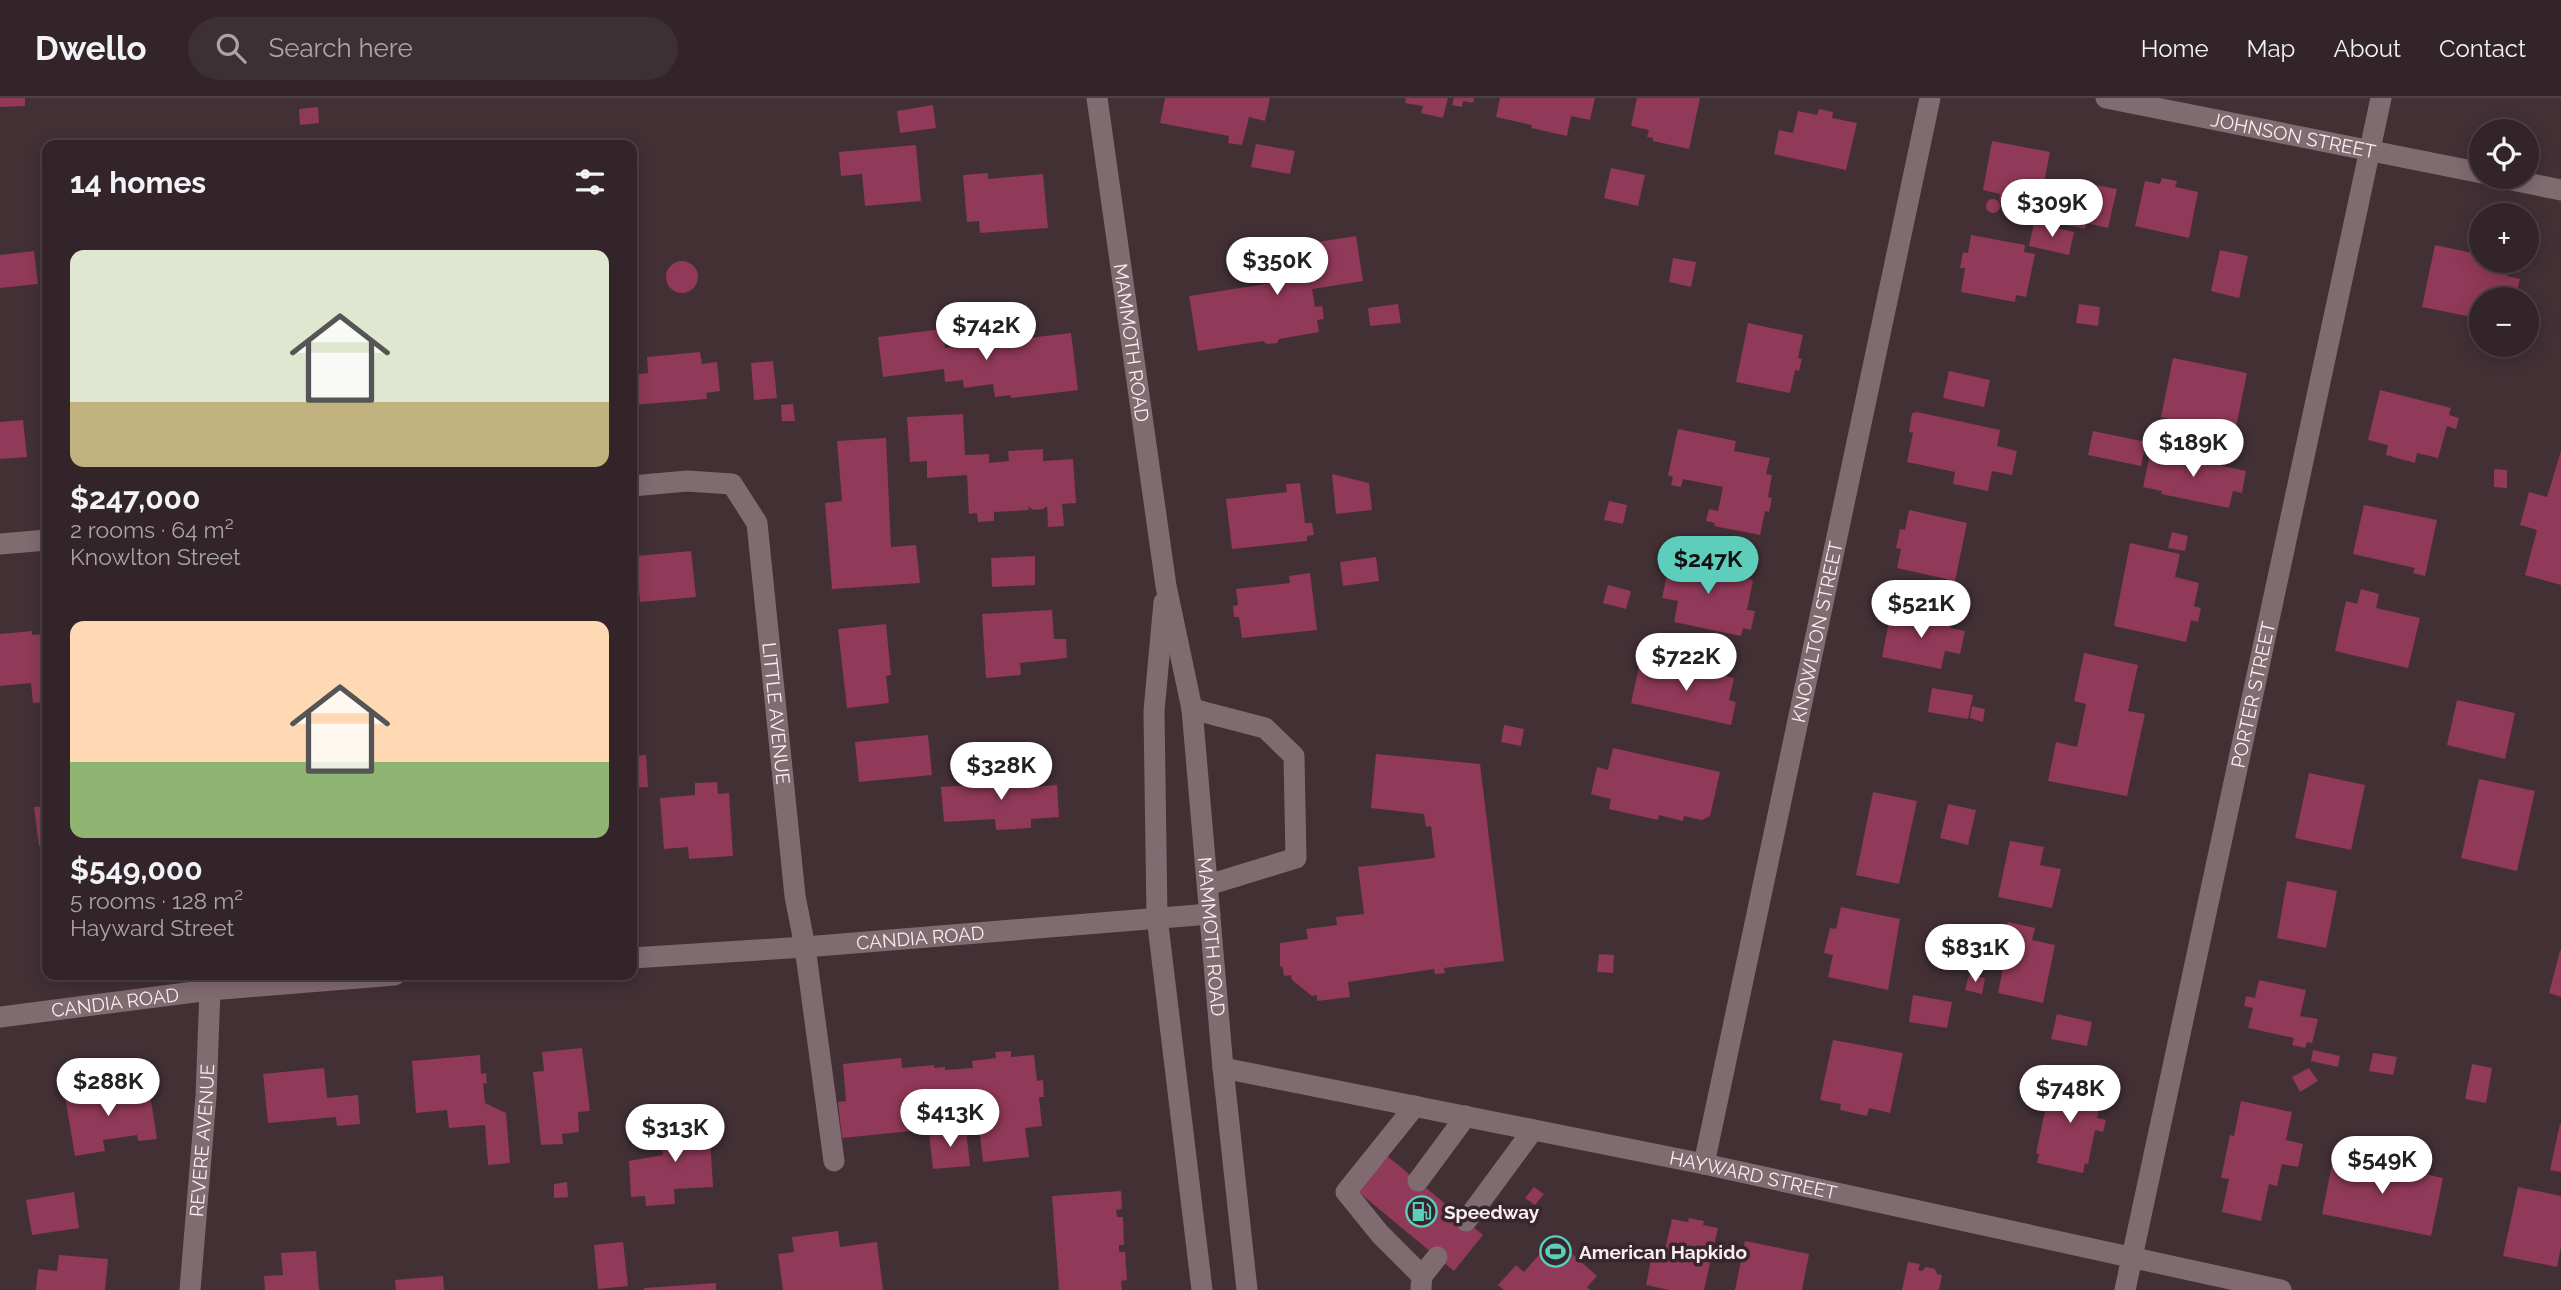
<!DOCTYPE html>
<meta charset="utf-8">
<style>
body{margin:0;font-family:Raleway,sans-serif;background:#3d3034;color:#f1f3f6;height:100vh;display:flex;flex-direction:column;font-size:26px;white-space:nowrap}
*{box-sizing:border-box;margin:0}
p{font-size:23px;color:#a8a4a8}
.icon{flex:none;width:38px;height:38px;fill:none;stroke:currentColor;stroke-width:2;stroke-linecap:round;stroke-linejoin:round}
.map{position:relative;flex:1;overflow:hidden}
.panel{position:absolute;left:42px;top:42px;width:595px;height:840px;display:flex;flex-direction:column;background:#322428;border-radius:14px;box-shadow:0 4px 18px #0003,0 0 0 2px #4d4145}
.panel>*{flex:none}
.fabs{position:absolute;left:2469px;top:21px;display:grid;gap:14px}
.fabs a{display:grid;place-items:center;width:70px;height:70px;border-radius:50%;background:#322428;box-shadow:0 4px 18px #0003,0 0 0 2px #4d4145;font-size:35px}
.price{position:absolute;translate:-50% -60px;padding:0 16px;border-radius:24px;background:#fff;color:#222;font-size:23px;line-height:46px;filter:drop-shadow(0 2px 4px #0008)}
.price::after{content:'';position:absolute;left:50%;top:42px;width:21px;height:16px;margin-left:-10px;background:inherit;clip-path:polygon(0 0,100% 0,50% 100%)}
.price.active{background:#5ccebb;color:#111}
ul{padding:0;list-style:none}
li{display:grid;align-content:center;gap:14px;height:371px;padding:0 28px}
li span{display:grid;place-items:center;height:217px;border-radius:14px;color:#555}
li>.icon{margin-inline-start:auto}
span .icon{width:126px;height:126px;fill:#fffc;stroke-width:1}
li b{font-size:30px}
h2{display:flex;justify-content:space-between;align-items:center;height:84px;padding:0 28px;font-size:30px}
header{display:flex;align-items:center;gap:42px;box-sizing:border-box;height:98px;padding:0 35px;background:#322428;border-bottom:2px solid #4d4145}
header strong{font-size:33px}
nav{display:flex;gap:38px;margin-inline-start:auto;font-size:24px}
.search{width:490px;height:63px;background:#3d3034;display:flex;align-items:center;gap:18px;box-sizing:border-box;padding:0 24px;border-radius:38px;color:#a8a4a8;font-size:26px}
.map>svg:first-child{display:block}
.building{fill:#903958}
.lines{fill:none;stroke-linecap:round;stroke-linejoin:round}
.service{stroke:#806b71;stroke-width:21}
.minor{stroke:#806b71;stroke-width:21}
.secondary{stroke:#806b71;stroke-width:21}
.labels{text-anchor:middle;stroke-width:7;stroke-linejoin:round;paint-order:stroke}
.street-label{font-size:19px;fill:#f9edf0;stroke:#37262b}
.poi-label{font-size:19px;font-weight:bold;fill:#f9edf0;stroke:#37262b;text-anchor:start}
</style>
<header>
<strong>Dwello</strong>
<div class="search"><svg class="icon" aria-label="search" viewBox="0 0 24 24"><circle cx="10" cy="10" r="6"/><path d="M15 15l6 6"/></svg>Search here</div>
<nav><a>Home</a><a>Map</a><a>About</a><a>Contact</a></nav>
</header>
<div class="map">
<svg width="2561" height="1192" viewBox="0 0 2561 1192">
<rect width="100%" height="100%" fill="#423035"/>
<path class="building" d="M 0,0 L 25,0 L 25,8 L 0,9 Z
M 1165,0 L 1270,0 L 1265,23 L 1249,19 L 1242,47 L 1228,45 L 1229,38 L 1160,25 Z
M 1406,0 L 1448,0 L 1443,20 L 1421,15 L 1423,8 L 1405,5 Z
M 1454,0 L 1474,0 L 1473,5 L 1463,3 L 1462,9 L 1452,7 Z
M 1500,0 L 1595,0 L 1590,22 L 1571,18 L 1567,38 L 1531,30 L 1532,27 L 1496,19 Z
M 1637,0 L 1700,0 L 1689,51 L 1653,43 L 1653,40 L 1647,39 L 1649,32 L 1631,28 Z
M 933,7 L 936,30 L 900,35 L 897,13 Z
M 318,9 L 319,25 L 300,27 L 299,11 Z
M 1819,11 L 1833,14 L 1832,20 L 1857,25 L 1846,72 L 1774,56 L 1779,32 L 1793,35 L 1798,13 L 1817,17 Z
M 1992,43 L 2050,54 L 2039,111 L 1999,103 L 2000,96 L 1983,92 Z
M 1256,46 L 1295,53 L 1290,76 L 1251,69 Z
M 916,47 L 921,103 L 865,108 L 862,76 L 841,78 L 839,54 Z
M 1611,70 L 1645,77 L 1638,108 L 1604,100 Z
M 988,75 L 988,81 L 1043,76 L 1048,130 L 980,135 L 979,123 L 967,124 L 963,77 Z
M 2162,80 L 2177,83 L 2175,89 L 2198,94 L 2189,140 L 2135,128 L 2145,83 L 2160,86 Z
M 2075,83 L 2117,91 L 2108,130 L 2087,125 L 2085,131 L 2066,127 Z
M1986 108a7 7 0 1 1 14 0a7 7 0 1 1-14 0Z
M 2034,125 L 2074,134 L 2069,157 L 2029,148 Z
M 1971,137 L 2025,147 L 2024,154 L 2035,156 L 2026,199 L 2016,197 L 2015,204 L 1961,194 L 1965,170 L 1960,170 L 1963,154 L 1968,155 Z
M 1356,138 L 1363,183 L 1312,191 L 1315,209 L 1322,208 L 1324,221 L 1317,222 L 1319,234 L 1279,241 L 1277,245 L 1267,246 L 1263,243 L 1198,253 L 1189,198 L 1278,184 L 1273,151 Z
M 2435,147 L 2482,157 L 2482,163 L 2510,163 L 2507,178 L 2520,181 L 2515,201 L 2482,201 L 2482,221 L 2422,209 Z
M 2220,152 L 2248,158 L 2239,200 L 2211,193 Z
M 34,153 L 38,186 L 0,190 L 0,157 Z
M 1673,160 L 1696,164 L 1691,189 L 1669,184 Z
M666 179a16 16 0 1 1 32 0a16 16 0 1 1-32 0Z
M 1398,206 L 1401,225 L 1370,228 L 1368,210 Z
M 2079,206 L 2100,209 L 2098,228 L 2076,225 Z
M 1748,225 L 1803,237 L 1798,260 L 1802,261 L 1799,273 L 1795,272 L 1790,295 L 1736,284 Z
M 943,231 L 945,250 L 1071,235 L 1078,292 L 1011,300 L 1010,297 L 995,299 L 993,286 L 964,290 L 963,282 L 945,284 L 944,271 L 883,279 L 878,239 Z
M 700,254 L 702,266 L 717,264 L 720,293 L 706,295 L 707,301 L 632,307 L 632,277 L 648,275 L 647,259 Z
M 2173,260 L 2247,275 L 2235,334 L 2161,319 Z
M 773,263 L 777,300 L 754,302 L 751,265 Z
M 1949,273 L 1990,282 L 1984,309 L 1943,300 Z
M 2380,292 L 2451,310 L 2449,317 L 2459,320 L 2456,331 L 2447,328 L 2438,360 L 2417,355 L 2415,365 L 2386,357 L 2388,347 L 2368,342 Z
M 793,306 L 795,323 L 782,323 L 781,307 Z
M 1917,314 L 2000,332 L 1997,348 L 2017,353 L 2012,377 L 1992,373 L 1988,393 L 1953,386 L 1955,374 L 1907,364 L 1913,335 L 1909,334 L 1912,315 Z
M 963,316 L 965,357 L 989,356 L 989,365 L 1009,363 L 1008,353 L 1043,351 L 1043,363 L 1073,361 L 1076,405 L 1062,406 L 1064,428 L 1048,429 L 1047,408 L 1043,411 L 1033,412 L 1028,408 L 1029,412 L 994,414 L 994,423 L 978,424 L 977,415 L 969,416 L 967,377 L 927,380 L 927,363 L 910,364 L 907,319 Z
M 23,322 L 27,359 L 0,361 L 0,324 Z
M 1678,331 L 1736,343 L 1734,353 L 1770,360 L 1766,376 L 1772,377 L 1768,399 L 1772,400 L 1769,414 L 1765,413 L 1760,437 L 1714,428 L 1715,425 L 1706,423 L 1709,411 L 1718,413 L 1723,389 L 1683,381 L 1681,389 L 1671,387 L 1673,379 L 1668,377 Z
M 2093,333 L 2146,344 L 2141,368 L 2088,357 Z
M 886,340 L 891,449 L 916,447 L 920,485 L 832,491 L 825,405 L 842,403 L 837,343 Z
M 2151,352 L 2246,373 L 2242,395 L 2233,393 L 2229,410 L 2161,396 L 2162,393 L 2143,389 Z
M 2561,353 L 2561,487 L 2525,477 L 2537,432 L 2520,427 L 2529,394 L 2547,399 Z
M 2494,371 L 2507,372 L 2507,390 L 2494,389 Z
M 1332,376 L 1369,385 L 1372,412 L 1336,416 Z
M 1300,385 L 1305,425 L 1312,425 L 1314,437 L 1307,438 L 1307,443 L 1232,451 L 1226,401 L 1287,394 L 1286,386 Z
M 1609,403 L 1627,407 L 1623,426 L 1604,422 Z
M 2364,407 L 2437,422 L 2425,478 L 2413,475 L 2415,470 L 2353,456 Z
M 1909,412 L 1967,425 L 1955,483 L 1897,470 L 1901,451 L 1896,450 L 1900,431 L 1905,432 Z
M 2172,434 L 2188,438 L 2185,453 L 2168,450 Z
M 2130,445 L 2180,456 L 2175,479 L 2199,485 L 2194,508 L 2201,510 L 2198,524 L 2191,522 L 2186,544 L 2114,528 Z
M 691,453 L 696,499 L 640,504 L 636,458 Z
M 1672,454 L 1707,460 L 1705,472 L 1753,482 L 1747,512 L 1755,513 L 1751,532 L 1743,530 L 1741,538 L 1674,524 L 1678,503 L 1662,500 Z
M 1035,458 L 1035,487 L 992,489 L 991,460 Z
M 1376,459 L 1379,483 L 1343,488 L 1340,464 Z
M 1310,475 L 1317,532 L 1242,540 L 1239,519 L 1234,519 L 1233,508 L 1238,507 L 1236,491 L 1290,485 L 1289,478 Z
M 1608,487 L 1631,493 L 1626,511 L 1603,505 Z
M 2361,491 L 2379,496 L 2376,510 L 2420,520 L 2408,570 L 2335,553 L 2346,503 L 2357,506 Z
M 1052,512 L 1054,541 L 1066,541 L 1067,560 L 1020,565 L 1021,577 L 986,580 L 982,516 Z
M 1891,513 L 1951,525 L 1950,530 L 1965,533 L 1960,556 L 1945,553 L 1941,571 L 1882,559 Z
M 886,526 L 891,577 L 886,578 L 889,605 L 847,610 L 838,531 Z
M 32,533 L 32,537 L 47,536 L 47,604 L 33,605 L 31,585 L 0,588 L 0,536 Z
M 2084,555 L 2138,567 L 2128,613 L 2145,616 L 2127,698 L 2048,683 L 2056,644 L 2077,649 L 2086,606 L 2074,603 Z
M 1667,565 L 1734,580 L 1729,602 L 1736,604 L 1731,627 L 1631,605 L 1639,569 L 1665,575 Z
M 1932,590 L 1973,597 L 1968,621 L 1928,614 Z
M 2457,602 L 2515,615 L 2505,661 L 2447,647 Z
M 1972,608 L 1985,611 L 1983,624 L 1970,620 Z
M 1504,627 L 1524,631 L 1521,648 L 1501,644 Z
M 928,637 L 932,677 L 859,684 L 855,644 Z
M 1613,650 L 1720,674 L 1710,718 L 1702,722 L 1684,718 L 1683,723 L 1659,717 L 1658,722 L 1609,711 L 1611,701 L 1591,696 L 1597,669 L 1608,672 Z
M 1376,656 L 1480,666 L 1504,863 L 1444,870 L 1445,875 L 1435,876 L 1434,871 L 1348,884 L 1350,899 L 1317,903 L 1317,897 L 1312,898 L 1292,882 L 1291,877 L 1284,878 L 1283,870 L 1280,868 L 1280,845 L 1308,841 L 1306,831 L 1337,827 L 1336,819 L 1364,816 L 1358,769 L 1435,760 L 1431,728 L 1426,729 L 1424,716 L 1371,710 Z
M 646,657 L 648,689 L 632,690 L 632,658 Z
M 1029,673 L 1030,689 L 1057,687 L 1059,719 L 1031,721 L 1031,730 L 996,732 L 995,721 L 944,724 L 941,689 L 999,685 L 998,675 Z
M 2309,675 L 2365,687 L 2351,752 L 2295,740 Z
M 2479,681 L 2535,693 L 2517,773 L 2461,760 Z
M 717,684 L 718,696 L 729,695 L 733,758 L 689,761 L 688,749 L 664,751 L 660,700 L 695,697 L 695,685 Z
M 1873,694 L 1917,703 L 1899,786 L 1856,777 Z
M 1948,706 L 1976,712 L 1968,747 L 1940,740 Z
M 47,708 L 47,747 L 39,748 L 34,709 Z
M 2010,743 L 2044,749 L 2040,767 L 2061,771 L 2052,810 L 1998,799 Z
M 2287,783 L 2337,793 L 2326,850 L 2277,840 Z
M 1841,809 L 1900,821 L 1888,892 L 1828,879 L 1833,857 L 1824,855 L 1830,830 L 1836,831 Z
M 2008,824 L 2035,830 L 2032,842 L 2055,847 L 2043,905 L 1998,895 L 2009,840 L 2005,839 Z
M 2560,853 L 2561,853 L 2561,899 L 2549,895 Z
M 1599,856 L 1614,857 L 1613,875 L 1597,874 Z
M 1969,877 L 1985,880 L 1982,896 L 1965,892 Z
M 2259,882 L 2306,892 L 2300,918 L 2318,921 L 2312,945 L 2307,944 L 2305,950 L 2292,947 L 2294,940 L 2248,930 L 2253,910 L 2244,908 L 2246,898 L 2255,900 Z
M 1913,897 L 1952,904 L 1947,930 L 1909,924 Z
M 2057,916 L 2092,924 L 2087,948 L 2051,941 Z
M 1833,942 L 1903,955 L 1890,1015 L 1869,1010 L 1867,1018 L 1840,1012 L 1841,1006 L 1820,1002 Z
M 582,950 L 590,1013 L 578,1014 L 579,1034 L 562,1036 L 563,1046 L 541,1047 L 533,974 L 544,973 L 542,954 Z
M 2313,952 L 2340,958 L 2338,969 L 2311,963 Z
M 1011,953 L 1011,959 L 1034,957 L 1037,983 L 1043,982 L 1044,999 L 1039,999 L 1042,1028 L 1025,1030 L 1029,1059 L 983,1064 L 976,1001 L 909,1009 L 911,1033 L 842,1040 L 838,1004 L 846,1003 L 843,966 L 901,960 L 902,970 L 934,967 L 934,970 L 945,969 L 945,972 L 973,970 L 972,963 L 996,960 L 995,954 Z
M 2373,955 L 2397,959 L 2393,977 L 2369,973 Z
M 480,957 L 481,976 L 486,975 L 487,986 L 483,985 L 485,1005 L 506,1015 L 510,1065 L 488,1067 L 485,1027 L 449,1030 L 447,1012 L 416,1015 L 412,963 Z
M 2472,966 L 2492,970 L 2486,1005 L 2465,1001 Z
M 324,970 L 327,1000 L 358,997 L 360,1026 L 337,1028 L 336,1019 L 268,1025 L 263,976 Z
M 2309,970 L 2318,983 L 2300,994 L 2292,979 Z
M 2076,980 L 2085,982 L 2084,988 L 2103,992 L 2097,1020 L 2106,1022 L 2103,1034 L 2095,1032 L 2088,1066 L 2085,1065 L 2083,1075 L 2037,1065 L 2039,1056 L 2036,1055 L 2052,981 L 2075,986 Z
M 97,989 L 99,998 L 149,990 L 157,1041 L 138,1043 L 137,1037 L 103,1042 L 105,1053 L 75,1058 L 64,993 Z
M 2241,1003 L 2292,1014 L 2286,1042 L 2303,1046 L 2298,1069 L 2282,1066 L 2277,1088 L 2269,1086 L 2261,1123 L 2222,1114 L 2229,1081 L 2221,1080 L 2230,1037 L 2234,1038 Z
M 709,1022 L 713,1089 L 674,1091 L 675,1106 L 646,1108 L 645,1098 L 631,1099 L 629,1063 L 663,1057 L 661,1030 L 670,1029 L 670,1024 Z
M 2560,1026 L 2561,1027 L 2561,1074 L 2550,1072 Z
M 966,1031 L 970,1068 L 933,1071 L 929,1034 Z
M 1386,1057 L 1483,1137 L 1454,1173 L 1356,1092 Z
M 2334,1057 L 2443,1080 L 2431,1138 L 2322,1116 Z
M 567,1084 L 568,1099 L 554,1100 L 554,1086 Z
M 1534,1089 L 1544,1096 L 1535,1107 L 1525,1100 Z
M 2518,1089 L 2561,1098 L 2561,1149 L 2557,1169 L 2503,1158 Z
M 1121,1093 L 1122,1111 L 1116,1112 L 1117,1119 L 1123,1119 L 1124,1147 L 1119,1147 L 1119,1154 L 1125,1154 L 1127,1182 L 1121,1183 L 1122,1192 L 1059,1192 L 1052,1098 Z
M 74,1094 L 79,1130 L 32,1137 L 26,1102 Z
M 1689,1120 L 1704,1123 L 1703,1127 L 1718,1130 L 1704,1192 L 1669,1192 L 1646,1187 L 1652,1157 L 1663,1160 L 1672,1121 L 1688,1124 Z
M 838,1133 L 840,1149 L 877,1144 L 883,1192 L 783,1192 L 778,1156 L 794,1154 L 792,1139 Z
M 1554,1140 L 1597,1178 L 1587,1189 L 1590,1192 L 1504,1192 L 1498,1187 L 1516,1167 L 1524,1174 Z
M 1745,1143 L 1809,1156 L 1802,1192 L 1735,1192 Z
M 623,1144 L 628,1188 L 598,1191 L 594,1147 Z
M 316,1153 L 319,1192 L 265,1192 L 264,1178 L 283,1177 L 281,1155 Z
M 59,1157 L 108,1161 L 105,1192 L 36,1192 L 38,1171 L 57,1173 Z
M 1908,1164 L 1920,1166 L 1918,1172 L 1922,1173 L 1926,1169 L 1935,1171 L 1937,1176 L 1942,1177 L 1939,1192 L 1902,1192 Z
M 443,1178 L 444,1192 L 396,1192 L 395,1182 Z
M 716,1185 L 716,1192 L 644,1192 L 644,1190 Z"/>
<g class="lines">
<path class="service" d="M 1192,611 L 1265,630 L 1294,658 L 1296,760 L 1208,787
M 805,849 L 834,1063
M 1415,1008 L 1346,1094 L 1380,1136 L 1422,1178
M 1418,1083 L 1466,1018
M 1466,1123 L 1533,1032
M 1421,1190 L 1422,1178 L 1437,1159"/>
<g class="minor">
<path id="s1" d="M 2106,0 L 2482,75"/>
<path d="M 2497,79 L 2561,92"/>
<path id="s2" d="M 632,388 L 687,383 L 732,386 L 757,425 L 795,798 L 805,849"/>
<path d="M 0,446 L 47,442"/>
<path id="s3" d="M 1223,970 L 1704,1066 L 2281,1192"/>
<path id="s4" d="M 1704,1066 L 1930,0"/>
<path id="s5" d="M 190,1192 L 206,998 L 210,892"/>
<path id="s6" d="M 2125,1192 L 2381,0"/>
</g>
<g class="secondary">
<path id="s7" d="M 1097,0 L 1166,488 L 1192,611 L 1223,970 L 1247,1192"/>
<path d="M 1164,504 L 1154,613 L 1157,819 L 1202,1192"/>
<path id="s8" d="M 632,860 L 805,849 L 1210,816"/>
<path id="s9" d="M 0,919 L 210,892 L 395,877"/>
</g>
</g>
<defs>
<symbol id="fuel-ring" viewBox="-11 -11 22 22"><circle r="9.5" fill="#37262b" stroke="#5ccebb" stroke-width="1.5"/><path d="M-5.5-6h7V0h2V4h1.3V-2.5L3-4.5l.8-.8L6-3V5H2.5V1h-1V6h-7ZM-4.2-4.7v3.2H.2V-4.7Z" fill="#5ccebb"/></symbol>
<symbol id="stadium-ring" viewBox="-11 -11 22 22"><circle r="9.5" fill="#37262b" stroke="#5ccebb" stroke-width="1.5"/><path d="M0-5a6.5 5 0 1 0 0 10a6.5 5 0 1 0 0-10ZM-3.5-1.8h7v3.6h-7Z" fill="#5ccebb"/></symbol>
</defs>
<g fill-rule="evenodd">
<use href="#fuel-ring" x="1404" y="1096" width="35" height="35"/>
<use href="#stadium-ring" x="1538" y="1136" width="35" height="35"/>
</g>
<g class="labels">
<g class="street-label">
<text dy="7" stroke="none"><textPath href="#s1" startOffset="191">JOHNSON STREET</textPath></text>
<text dy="7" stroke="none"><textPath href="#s7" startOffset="247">MAMMOTH ROAD</textPath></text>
<text dy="7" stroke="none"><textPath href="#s4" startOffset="544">KNOWLTON STREET</textPath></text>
<text dy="7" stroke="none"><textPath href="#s6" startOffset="609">PORTER STREET</textPath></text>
<text dy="7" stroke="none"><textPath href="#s2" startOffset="338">LITTLE AVENUE</textPath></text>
<text dy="7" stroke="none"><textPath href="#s8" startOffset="289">CANDIA ROAD</textPath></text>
<text dy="7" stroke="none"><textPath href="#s7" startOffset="847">MAMMOTH ROAD</textPath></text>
<text dy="7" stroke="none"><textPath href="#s9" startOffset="116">CANDIA ROAD</textPath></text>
<text dy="7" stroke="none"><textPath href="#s5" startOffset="150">REVERE AVENUE</textPath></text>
<text dy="7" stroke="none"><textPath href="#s3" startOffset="541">HAYWARD STREET</textPath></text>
</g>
<g class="poi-label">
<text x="1444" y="1121">Speedway</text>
<text x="1579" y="1161">American Hapkido</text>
</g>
</g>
</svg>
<div class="fabs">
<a><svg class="icon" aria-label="locate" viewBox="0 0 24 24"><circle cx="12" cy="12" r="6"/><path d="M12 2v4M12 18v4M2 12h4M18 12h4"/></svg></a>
<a>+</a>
<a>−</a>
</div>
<b class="price" style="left:2052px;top:141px">$309K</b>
<b class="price" style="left:1277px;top:199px">$350K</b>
<b class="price" style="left:986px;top:264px">$742K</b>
<b class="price" style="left:2193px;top:381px">$189K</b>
<b class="price active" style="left:1708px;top:498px">$247K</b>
<b class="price" style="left:1921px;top:542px">$521K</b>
<b class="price" style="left:1686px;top:595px">$722K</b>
<b class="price" style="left:1001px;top:704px">$328K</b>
<b class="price" style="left:1975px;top:886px">$831K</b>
<b class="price" style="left:108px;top:1020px">$288K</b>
<b class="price" style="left:2070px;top:1027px">$748K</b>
<b class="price" style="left:950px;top:1051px">$413K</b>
<b class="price" style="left:675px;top:1066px">$313K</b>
<b class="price" style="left:2382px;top:1098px">$549K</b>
<section class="panel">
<h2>14 homes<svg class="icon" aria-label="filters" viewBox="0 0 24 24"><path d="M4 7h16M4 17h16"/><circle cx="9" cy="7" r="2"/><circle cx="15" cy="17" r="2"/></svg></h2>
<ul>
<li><span style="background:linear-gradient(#dfe7d0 70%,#c2b280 0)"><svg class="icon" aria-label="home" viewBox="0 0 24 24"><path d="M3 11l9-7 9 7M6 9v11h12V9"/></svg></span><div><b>$247,000</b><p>2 rooms · 64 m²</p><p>Knowlton Street</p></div></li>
<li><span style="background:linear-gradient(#ffd9b3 65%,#8fb573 0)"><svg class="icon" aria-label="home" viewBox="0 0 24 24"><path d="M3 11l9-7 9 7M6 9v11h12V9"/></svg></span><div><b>$549,000</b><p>5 rooms · 128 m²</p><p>Hayward Street</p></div></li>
</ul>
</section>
</div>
